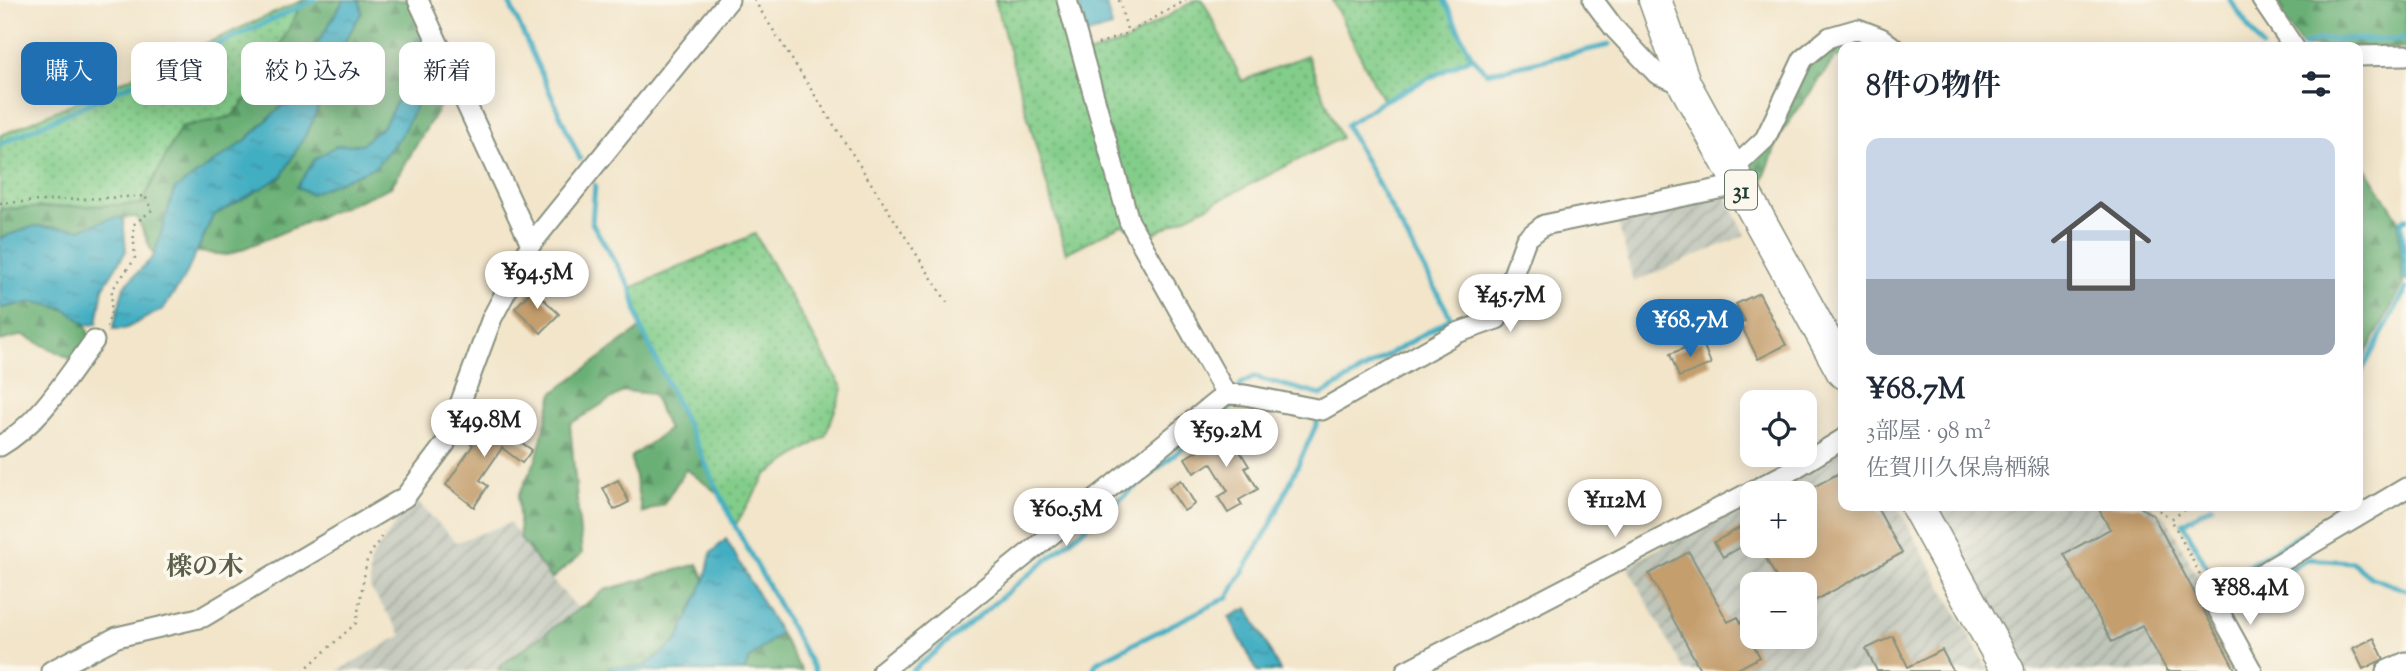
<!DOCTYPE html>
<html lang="ja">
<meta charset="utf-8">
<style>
body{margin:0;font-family:"Sorts Mill Goudy","Noto Serif JP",serif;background:#f2f2f3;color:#1f2937;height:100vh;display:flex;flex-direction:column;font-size:26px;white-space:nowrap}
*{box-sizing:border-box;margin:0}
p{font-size:23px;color:#747a83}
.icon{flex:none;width:38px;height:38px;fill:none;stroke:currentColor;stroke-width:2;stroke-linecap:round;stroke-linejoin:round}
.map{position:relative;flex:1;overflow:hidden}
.details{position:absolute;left:1838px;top:42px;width:525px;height:469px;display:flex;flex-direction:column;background:#fff;border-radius:14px;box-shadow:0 4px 18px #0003}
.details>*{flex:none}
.hud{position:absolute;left:21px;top:42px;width:665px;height:63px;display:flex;gap:14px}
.tools{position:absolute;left:1740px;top:390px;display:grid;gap:14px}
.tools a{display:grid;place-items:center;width:77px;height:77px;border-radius:14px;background:#fff;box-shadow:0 4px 18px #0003;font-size:35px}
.price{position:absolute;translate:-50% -60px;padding:0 16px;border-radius:24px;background:#fff;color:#222;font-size:23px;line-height:46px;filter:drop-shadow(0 2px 4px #0008)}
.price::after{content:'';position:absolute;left:50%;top:42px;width:21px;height:16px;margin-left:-10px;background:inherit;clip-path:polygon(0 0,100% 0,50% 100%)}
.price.current{background:#1f6fb2;color:#fff}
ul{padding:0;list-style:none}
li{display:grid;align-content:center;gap:14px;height:371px;padding:0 28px}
li span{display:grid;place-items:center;height:217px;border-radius:14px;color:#555}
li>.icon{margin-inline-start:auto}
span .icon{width:126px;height:126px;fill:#fffc;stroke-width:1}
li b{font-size:30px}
h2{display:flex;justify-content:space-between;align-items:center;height:84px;padding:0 28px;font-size:30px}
.tag{padding:0 24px;border-radius:14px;background:#fff;box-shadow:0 4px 18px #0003;font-size:24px;line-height:63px}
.tag.current{background:#1f6fb2;color:#fff}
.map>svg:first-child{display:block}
.industrial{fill:url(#industrial-furrows);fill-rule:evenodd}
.grass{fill:url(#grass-dots);stroke:#51855f;stroke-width:2}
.forest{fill:url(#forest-firs);stroke:#447655;stroke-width:2;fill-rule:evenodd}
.water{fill:url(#water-ripples);stroke:#31767b;stroke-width:2}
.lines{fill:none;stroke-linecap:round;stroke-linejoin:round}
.stream{stroke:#43aec2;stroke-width:5}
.building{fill:#c49e6d}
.street-casing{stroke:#88917f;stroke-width:23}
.primary-casing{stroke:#88917f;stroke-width:35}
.path{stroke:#88917f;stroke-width:2.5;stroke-dasharray:2 5;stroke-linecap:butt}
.street{stroke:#fff;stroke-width:19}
.primary{stroke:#fff;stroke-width:32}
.labels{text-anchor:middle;stroke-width:7;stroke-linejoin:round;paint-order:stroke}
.shield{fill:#fbf7ec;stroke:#61756b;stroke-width:2}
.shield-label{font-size:23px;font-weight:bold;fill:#1f3d34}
.neighbourhood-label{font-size:26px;font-weight:bold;fill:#595f48;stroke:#fbf7ec}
</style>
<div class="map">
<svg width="2406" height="671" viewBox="0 0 2406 671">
<defs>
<pattern id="industrial-furrows" width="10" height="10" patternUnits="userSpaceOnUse" patternTransform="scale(1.75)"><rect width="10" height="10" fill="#c1c6ba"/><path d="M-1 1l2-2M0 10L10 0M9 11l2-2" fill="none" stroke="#9ca298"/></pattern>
<pattern id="grass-dots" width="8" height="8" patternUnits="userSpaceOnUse" patternTransform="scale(1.75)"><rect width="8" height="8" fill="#83cd8a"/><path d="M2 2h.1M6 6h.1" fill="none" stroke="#6ba872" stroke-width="1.8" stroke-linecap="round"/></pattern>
<pattern id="forest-firs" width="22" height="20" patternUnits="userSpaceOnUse" patternTransform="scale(1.75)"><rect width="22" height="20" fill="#6ab076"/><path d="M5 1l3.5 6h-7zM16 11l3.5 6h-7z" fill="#579062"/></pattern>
<pattern id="water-ripples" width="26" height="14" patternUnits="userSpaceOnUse" patternTransform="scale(1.75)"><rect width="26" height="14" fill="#43aec2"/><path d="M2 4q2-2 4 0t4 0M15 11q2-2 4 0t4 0" fill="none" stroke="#378f9e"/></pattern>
</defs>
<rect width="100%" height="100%" fill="#fbf7ec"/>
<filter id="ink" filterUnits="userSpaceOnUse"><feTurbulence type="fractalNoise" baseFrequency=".0143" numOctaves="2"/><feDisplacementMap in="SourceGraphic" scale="14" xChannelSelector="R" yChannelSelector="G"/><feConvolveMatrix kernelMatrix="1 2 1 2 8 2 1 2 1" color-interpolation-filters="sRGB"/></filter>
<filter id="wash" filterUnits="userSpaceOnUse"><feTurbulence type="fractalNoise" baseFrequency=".00686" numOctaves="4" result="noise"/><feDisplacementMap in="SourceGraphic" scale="28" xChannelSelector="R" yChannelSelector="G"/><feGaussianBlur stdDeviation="1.57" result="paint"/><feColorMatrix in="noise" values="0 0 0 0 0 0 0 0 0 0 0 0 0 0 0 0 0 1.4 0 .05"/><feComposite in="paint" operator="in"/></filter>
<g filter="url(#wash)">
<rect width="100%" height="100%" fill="#f2e5ca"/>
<path class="industrial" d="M 1724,193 L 1746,235 L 1633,282 L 1617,218 Z
M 1843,447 L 1843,506 L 1897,506 L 1989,671 L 1685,671 L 1627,566 L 1752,497 L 1752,546 L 1804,546 L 1804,494 L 1759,493 ZM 1752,584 L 1804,584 L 1804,637 L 1752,637 Z
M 413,497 L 456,542 L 510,523 L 551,579 L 579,609 L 500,666 L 498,671 L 337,671 L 402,635 L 370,588 L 370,561 Z
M 1932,506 L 2150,506 L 2167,519 L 2247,671 L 2022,671 Z"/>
<path class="grass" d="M 303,0 L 263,81 L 231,117 L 181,127 L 141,204 L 0,209 L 0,136 Z
M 995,0 L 1059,0 L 1076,58 L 1125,42 L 1195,0 L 1203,0 L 1242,81 L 1307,55 L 1341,138 L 1151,235 L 1121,225 L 1066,253 Z
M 1332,0 L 1444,0 L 1472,57 L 1383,101 Z
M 755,234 L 843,389 L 825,436 L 766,475 L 735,526 L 641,328 L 631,288 Z"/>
<path class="forest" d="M 303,0 L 344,0 L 300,72 L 285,103 L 245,141 L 174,190 L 154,256 L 137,217 L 113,218 L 80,229 L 35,226 L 0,238 L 0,209 L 141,204 L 181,127 L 231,117 L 263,81 Z
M 359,0 L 408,0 L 450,89 L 391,187 L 228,255 L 197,252 L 213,216 L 281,177 L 312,123 L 339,51 L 362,12 ZM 413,45 L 401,136 L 375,167 L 310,194 L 297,187 L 307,173 L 335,146 L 362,144 L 385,124 L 407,81 Z
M 2270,0 L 2406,0 L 2406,49 L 2303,47 Z
M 1855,37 L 1887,47 L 1843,47 L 1843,58 L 1835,58 L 1781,133 L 1759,191 L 1747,167 L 1809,62 L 1825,47 Z
M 2357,154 L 2398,218 L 2403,285 L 2357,370 Z
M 34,302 C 59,307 83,310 90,338 L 71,359 L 23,335 L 0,341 L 0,308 Z
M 641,328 L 720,495 L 686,469 L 664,504 L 642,513 L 631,457 L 668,430 L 653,394 L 624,391 L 570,424 L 582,554 L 551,579 L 520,538 L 518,496 L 536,460 L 553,393 Z
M 698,564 L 705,580 L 677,641 L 644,667 L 611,667 L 604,671 L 498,671 L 500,666 L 605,590 Z
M 780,633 L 802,671 L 744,671 L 750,658 Z"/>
<path class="water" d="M 344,0 L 359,0 L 362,12 L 339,51 L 312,123 L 281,177 L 213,216 L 184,279 L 163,309 L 125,329 L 113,329 L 124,286 L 154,256 L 174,190 L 245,141 L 285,103 L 300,72 Z
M 1077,0 L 1105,0 L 1112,27 L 1087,34 Z
M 419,38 L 428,55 L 429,79 L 401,136 L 375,167 L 310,194 L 297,187 L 315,159 L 336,146 L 362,144 L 385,124 L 407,81 L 413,44 Z
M 113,218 L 123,218 L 126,251 L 103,288 L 97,324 L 87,325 L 64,308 L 34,302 L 0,308 L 0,238 L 35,226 L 80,229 Z
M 726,539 L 780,633 L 750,658 L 744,671 L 604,671 L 611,667 L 644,667 L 677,641 L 705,580 L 711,553 Z
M 1248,608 L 1280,671 L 1257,671 L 1229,617 Z"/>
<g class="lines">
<path class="stream" d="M 508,0 L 580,159
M 1444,0 L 1472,57
M 2230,0 L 2262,47
M 2302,45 C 2335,33 2371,44 2406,38
M 0,144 L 315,0
M 595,185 L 592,223 L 631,288 L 641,328 L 735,526 L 815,671
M 2406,219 L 2401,222 L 2406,280
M 2357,380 L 2406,289
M 2357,500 L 2406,471
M 2212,506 L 2183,523 L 2220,592
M 2216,585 L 2348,506
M 2227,606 L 2308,559 L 2352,562 L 2370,577 L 2406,590
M 912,671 L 1232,407 L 1241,384 L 1254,377 L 1321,395 L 1451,318 L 1346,125 L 1383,101 L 1472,57 L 1487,73 L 1609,45
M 1092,671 L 1097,662 L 1228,597 L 1270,526 L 1319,419"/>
</g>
<g id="blocks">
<path class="building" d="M 533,289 L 559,314 L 541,333 L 515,308 Z
M 1759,293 L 1786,345 L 1758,359 L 1740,323 L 1745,321 L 1736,304 Z
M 1702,341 L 1711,364 L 1679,377 L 1670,354 Z
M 482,415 L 532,450 L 522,463 L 502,448 L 480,480 L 488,486 L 474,507 L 446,485 L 473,445 L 471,444 L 476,437 L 469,433 Z
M 1228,432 L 1249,466 L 1245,468 L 1258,489 L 1239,500 L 1242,505 L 1228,513 L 1218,497 L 1228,491 L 1211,463 L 1194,473 L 1185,458 Z
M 1843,471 L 1843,506 L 1876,506 L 1902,553 L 1809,604 L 1804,596 L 1804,584 L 1780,584 L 1759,546 L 1804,546 L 1804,492 Z
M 618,480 L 629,502 L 614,510 L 603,488 Z
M 1181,480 L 1195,504 L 1184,511 L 1169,488 Z
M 2097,506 L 2138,506 L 2153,515 L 2236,671 L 2167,671 L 2142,626 L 2112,642 L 2064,554 L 2110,529 Z
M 1752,521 L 1752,541 L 1723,557 L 1714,542 Z
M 1689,552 L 1728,622 L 1738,617 L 1760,657 L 1734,671 L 1701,671 L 1649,574 Z
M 1893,636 L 1908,667 L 1942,650 L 1953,671 L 1877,671 L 1866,649 Z
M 2374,638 L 2384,659 L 2363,669 L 2353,648 Z"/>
</g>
</g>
<g filter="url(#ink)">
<use href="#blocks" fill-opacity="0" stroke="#88917f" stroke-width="2"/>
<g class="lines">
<defs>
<path id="street" d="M 418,0 L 531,244
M 1067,0 L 1129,221 L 1226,394
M 1593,0 L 1614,28 L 1657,74 L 1685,85
M 2262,0 L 2294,47
M 2357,56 L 2406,55
M 1731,171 L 1765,139 L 1803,59 L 1830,37 L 1858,29 L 1881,38 L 1893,47
M 0,446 C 41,422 66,378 94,341
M 51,671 L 117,637 L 203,617 L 405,497 L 445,444 L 492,318 L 531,244 L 729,0
M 882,671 L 1226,394 L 1245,395 L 1322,410 L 1457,333 L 1497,319 L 1526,239 L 1544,225 L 1738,185
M 1406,671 L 1789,472 L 1843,439
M 2252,671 L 2214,602 L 2406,488
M 2386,671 L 2406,662"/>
<path id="primary" d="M 1655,0 L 1685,85 L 1843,372
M 1917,506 L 2008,671"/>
</defs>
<use href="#street" class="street-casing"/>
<use href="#primary" class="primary-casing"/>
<path class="path" d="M 754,0 L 947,302
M 1119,0 L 1128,33
M 1098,44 L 1128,33 L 1186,0
M 0,203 L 145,196 L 152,210 L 133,225 L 135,259 L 112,290 L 111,313 L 107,327
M 2153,506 L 2170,518
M 2191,506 L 2171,519 L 2206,586
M 303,671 L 356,623 L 367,560 L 384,532"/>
<use href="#street" class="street"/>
<use href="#primary" class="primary"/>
</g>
</g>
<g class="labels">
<rect class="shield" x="1725" y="170.5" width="32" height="39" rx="5"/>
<g class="shield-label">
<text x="1741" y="198">31</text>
</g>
<g class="neighbourhood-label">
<text x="205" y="575">檪の木</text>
</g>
</g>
</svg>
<div class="tools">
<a><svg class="icon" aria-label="locate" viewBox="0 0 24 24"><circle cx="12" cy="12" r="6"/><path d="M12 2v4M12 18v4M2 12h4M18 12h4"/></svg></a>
<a>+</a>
<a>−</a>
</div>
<b class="price" style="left:537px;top:311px">¥94.5M</b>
<b class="price" style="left:1510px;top:334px">¥45.7M</b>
<b class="price current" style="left:1690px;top:359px">¥68.7M</b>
<b class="price" style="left:484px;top:459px">¥49.8M</b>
<b class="price" style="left:1226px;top:469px">¥59.2M</b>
<b class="price" style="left:1615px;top:539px">¥112M</b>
<b class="price" style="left:1066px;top:548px">¥60.5M</b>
<b class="price" style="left:2250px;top:627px">¥88.4M</b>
<div class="hud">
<a class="tag current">購入</a>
<a class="tag">賃貸</a>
<a class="tag">絞り込み</a>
<a class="tag">新着</a>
</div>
<section class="details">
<h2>8件の物件<svg class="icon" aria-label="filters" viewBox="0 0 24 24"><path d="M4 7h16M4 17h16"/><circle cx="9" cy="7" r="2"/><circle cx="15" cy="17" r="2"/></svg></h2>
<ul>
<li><span style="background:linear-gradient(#c9d6e8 65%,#9aa5b1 0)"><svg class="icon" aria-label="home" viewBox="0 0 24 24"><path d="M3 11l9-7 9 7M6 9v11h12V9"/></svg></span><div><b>¥68.7M</b><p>3部屋 · 98 m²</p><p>佐賀川久保鳥栖線</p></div></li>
</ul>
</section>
</div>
